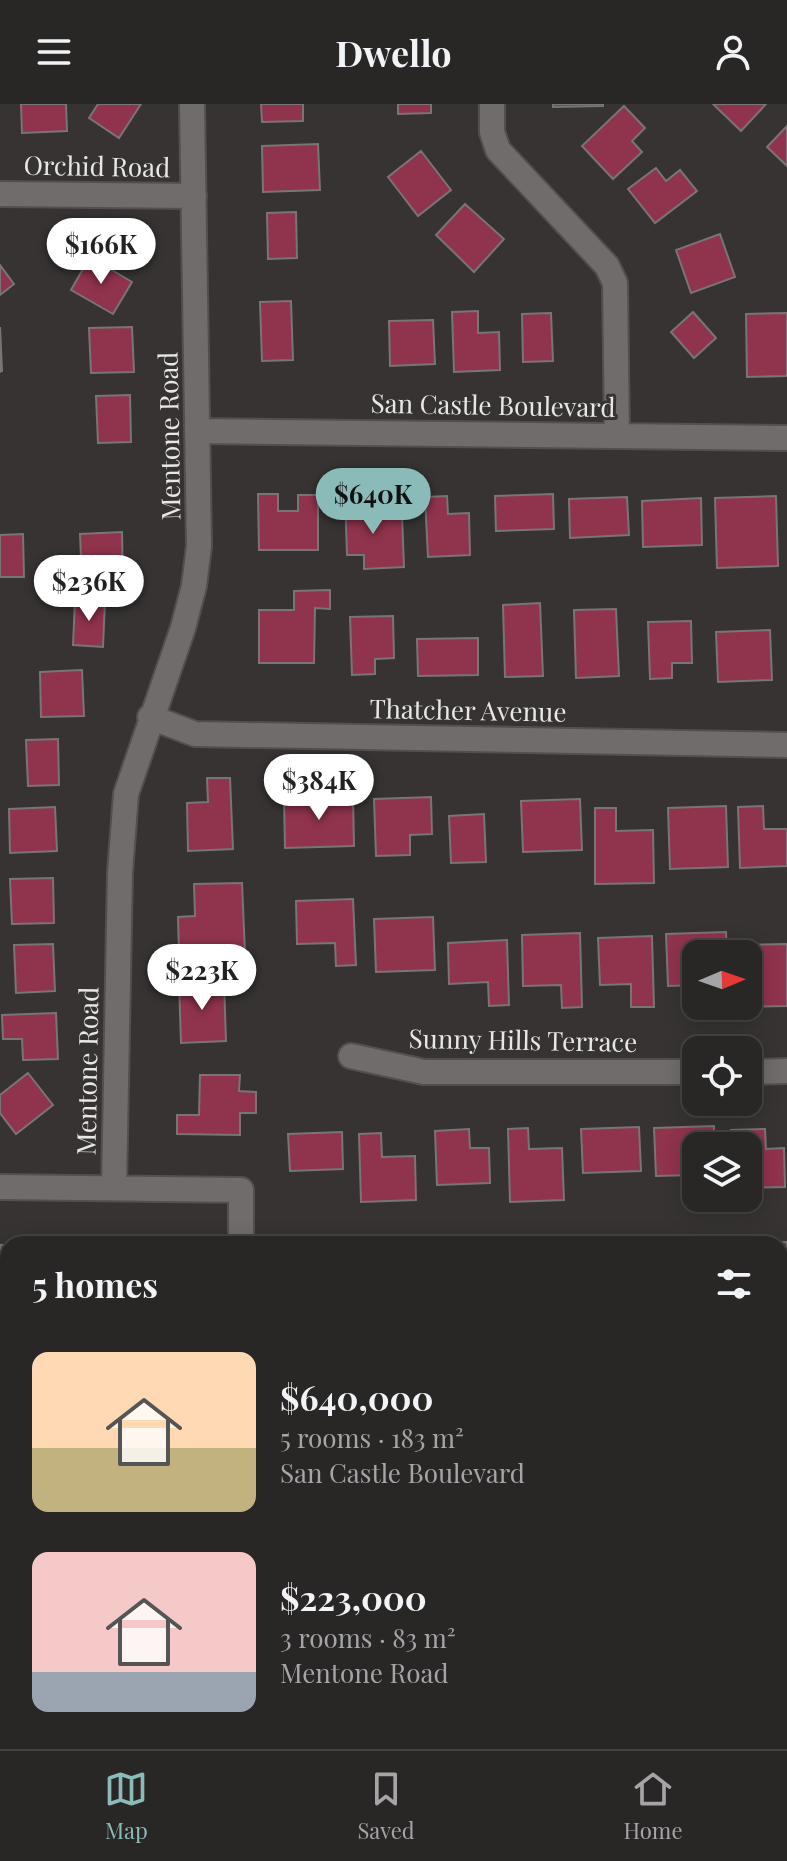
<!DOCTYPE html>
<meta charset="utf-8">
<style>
body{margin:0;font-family:"Playfair Display",serif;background:#353232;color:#f1f3f6;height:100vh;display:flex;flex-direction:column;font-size:30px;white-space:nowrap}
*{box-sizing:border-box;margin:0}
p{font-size:26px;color:#a5a5a7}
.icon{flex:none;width:44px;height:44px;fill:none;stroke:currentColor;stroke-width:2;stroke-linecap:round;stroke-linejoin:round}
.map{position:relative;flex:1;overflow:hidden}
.panel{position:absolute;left:0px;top:1132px;width:788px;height:514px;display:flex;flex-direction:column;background:#292626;border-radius:24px 24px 0 0;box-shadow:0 4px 20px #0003,0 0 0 2px #454343}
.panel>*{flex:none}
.needle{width:52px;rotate:88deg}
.fabs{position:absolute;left:682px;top:836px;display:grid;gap:16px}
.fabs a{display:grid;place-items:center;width:80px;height:80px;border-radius:16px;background:#292626;box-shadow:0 4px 20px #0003,0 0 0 2px #454343;font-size:40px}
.price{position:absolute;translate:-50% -68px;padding:0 18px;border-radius:28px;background:#fff;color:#222;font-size:26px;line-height:52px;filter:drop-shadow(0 2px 4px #0008)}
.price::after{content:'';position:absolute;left:50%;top:48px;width:24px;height:18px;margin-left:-12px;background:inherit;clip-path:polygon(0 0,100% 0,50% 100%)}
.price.current{background:#8bbbb9;color:#111}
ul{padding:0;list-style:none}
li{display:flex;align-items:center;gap:24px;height:200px;padding:0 32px}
li span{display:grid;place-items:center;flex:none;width:224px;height:160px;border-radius:16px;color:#555}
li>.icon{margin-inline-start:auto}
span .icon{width:96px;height:96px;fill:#fffc;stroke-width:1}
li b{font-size:34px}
h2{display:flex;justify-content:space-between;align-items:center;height:96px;padding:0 32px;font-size:34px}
header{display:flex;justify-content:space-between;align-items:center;height:104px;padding:0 32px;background:#292626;font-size:36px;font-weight:700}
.tabs{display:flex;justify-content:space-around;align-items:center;height:112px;border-top:2px solid #454343;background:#292626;font-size:22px;color:#a5a5a7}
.tabs a{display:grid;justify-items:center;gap:4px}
.tabs .current{color:#8bbbb9}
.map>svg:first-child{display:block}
.building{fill:#90334c;stroke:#797475;stroke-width:2}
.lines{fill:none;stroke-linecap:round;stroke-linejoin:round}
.minor-casing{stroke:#534f50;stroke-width:28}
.minor{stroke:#706c6c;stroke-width:24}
.labels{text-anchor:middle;stroke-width:6;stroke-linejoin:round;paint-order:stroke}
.street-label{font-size:26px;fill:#e8e6e6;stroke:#373333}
</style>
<header><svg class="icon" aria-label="menu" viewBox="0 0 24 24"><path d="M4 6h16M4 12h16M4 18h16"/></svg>Dwello<svg class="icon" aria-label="person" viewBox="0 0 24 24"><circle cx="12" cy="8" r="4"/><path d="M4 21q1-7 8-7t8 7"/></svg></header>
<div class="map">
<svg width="787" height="1645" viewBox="0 0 787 1645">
<rect width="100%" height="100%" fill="#373333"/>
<path class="building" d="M 21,0 L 66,0 L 67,27 L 22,29 Z
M 98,0 L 141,0 L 119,34 L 89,14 Z
M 261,0 L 303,0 L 303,17 L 262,18 Z
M 398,0 L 431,0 L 431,9 L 398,10 Z
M 553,0 L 603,0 L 603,2 L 553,3 Z
M 713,0 L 766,0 L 741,27 Z
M 624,2 L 645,24 L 632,37 L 642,48 L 613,75 L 582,42 Z
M 787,22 L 787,62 L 767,43 Z
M 318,40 L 320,86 L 263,88 L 262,42 Z
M 421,47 L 451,86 L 418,112 L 388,73 Z
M 656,64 L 666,77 L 680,66 L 697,87 L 655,119 L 628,85 Z
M 465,100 L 504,135 L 474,168 L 436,131 Z
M 296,108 L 297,154 L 268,155 L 267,109 Z
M 720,130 L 735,173 L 691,189 L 676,146 Z
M 90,153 L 132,178 L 113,210 L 71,186 Z
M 0,161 L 14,180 L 0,191 Z
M 291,197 L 293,256 L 262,257 L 260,198 Z
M 478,207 L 478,229 L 499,228 L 500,266 L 454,268 L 452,208 Z
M 693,208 L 716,234 L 694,254 L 671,228 Z
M 551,209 L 553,257 L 523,258 L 522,210 Z
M 787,209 L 787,272 L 747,273 L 746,210 Z
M 433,216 L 435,260 L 390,262 L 389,217 Z
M 0,223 L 2,267 L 0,268 Z
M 132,223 L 134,268 L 91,269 L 89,224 Z
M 130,291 L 131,338 L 98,339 L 96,292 Z
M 258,390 L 278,390 L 278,407 L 298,407 L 298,391 L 318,391 L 318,446 L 259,446 Z
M 365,390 L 366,412 L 402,411 L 404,463 L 364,465 L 364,451 L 347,451 L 345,391 Z
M 553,390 L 554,425 L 496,427 L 495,392 Z
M 447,392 L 448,410 L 469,409 L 470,451 L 428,453 L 425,393 Z
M 776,392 L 778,462 L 717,464 L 715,394 Z
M 627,393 L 629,431 L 570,434 L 569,395 Z
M 701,394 L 702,441 L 643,443 L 642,397 Z
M 122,428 L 123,475 L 82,477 L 80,430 Z
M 23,430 L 24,473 L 0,473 L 0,431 Z
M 330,486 L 330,505 L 315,504 L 314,559 L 259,559 L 259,506 L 294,506 L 294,487 Z
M 75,496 L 105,497 L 103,543 L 73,541 Z
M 540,499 L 543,572 L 505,573 L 503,501 Z
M 616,505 L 619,572 L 576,574 L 574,506 Z
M 393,512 L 394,554 L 375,555 L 375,570 L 352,571 L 350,513 Z
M 691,517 L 692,559 L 672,559 L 672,574 L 650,575 L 648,518 Z
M 770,526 L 772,576 L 718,578 L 716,528 Z
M 478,534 L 478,571 L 418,572 L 417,535 Z
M 82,566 L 84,612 L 41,613 L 40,568 Z
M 58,635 L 59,681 L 28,682 L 26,636 Z
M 207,674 L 230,674 L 233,745 L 188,747 L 187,699 L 208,698 Z
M 353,692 L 354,742 L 285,744 L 284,694 Z
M 431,693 L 432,730 L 410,731 L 410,751 L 376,752 L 374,695 Z
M 580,695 L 582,746 L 523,748 L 521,697 Z
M 726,702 L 728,763 L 670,765 L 668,704 Z
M 763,702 L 764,725 L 787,725 L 787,762 L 740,764 L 738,703 Z
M 55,703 L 57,747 L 10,749 L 9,705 Z
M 595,704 L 616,704 L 616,727 L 653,726 L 654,779 L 595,780 Z
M 484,710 L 486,758 L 451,759 L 449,712 Z
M 53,774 L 54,819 L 12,820 L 10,775 Z
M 242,779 L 245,849 L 179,851 L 178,813 L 195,812 L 194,780 Z
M 353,795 L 356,861 L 336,862 L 335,839 L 297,840 L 296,797 Z
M 433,813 L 435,866 L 376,868 L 374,815 Z
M 726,828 L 727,850 L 696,850 L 696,881 L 668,882 L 666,830 Z
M 580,829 L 582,903 L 562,904 L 561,881 L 523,882 L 522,831 Z
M 652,832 L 654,903 L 631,903 L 631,880 L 600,881 L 598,834 Z
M 507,836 L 509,901 L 489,902 L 488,878 L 449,880 L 448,839 Z
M 53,840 L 55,887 L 16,889 L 14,841 Z
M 787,840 L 787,902 L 743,903 L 748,902 L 748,850 L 741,850 L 741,841 Z
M 224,878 L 226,937 L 181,939 L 179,879 Z
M 56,909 L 58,955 L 23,956 L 22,935 L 3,935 L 2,911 Z
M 28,969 L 53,1001 L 16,1030 L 0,1009 L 0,991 Z
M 200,971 L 240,971 L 239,987 L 256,988 L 256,1009 L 240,1009 L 240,1031 L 177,1030 L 177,1011 L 199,1011 Z
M 714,1022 L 714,1042 L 696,1042 L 696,1071 L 656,1072 L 654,1024 Z
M 639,1023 L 641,1067 L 583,1069 L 581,1025 Z
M 528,1024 L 529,1045 L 562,1044 L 564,1096 L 510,1098 L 508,1025 Z
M 469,1025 L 470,1044 L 489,1044 L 490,1079 L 437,1081 L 435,1027 Z
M 765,1025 L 766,1045 L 784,1044 L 785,1083 L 748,1084 L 748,1042 L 731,1042 L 731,1026 Z
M 342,1028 L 343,1065 L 290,1067 L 288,1030 Z
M 381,1029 L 382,1053 L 415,1052 L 416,1096 L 361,1098 L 359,1030 Z
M 764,1138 L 787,1138 L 787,1212 L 780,1212 L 780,1140 Z
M 0,1141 L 8,1141 L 8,1188 L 0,1188 Z
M 0,1217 L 8,1217 L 8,1289 L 0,1290 Z
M 3,1305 L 8,1305 L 8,1374 L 0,1374 L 0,1343 L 4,1343 Z
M 780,1357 L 787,1357 L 787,1432 L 780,1432 Z
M 0,1388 L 8,1388 L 8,1460 L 0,1461 Z
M 8,1476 L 8,1545 L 0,1545 L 0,1477 Z
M 787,1496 L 787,1568 L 780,1568 L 780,1497 Z
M 0,1558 L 8,1558 L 8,1592 L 0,1592 Z
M 293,1638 L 341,1638 L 341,1645 L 293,1645 Z"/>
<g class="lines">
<defs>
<path id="minor" d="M 492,0 L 492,28 L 498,46 L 607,162 L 615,179 L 617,332
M 0,90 L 194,92
M 199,327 L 787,334
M 150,613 L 195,630 L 787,641
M 351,952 L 424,968 L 696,968
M 748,968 L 787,967
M 0,1083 L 241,1086 L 241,1140
M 114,1084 L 120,768 L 126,690 L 183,524 L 194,482 L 199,442 L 192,0
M 780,1281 L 787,1280
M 780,1637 L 787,1638
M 234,1645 L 234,1638"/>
</defs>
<use href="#minor" class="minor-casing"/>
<use href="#minor" class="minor"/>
</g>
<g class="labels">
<g class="street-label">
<text transform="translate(97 63) rotate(1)" y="9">Orchid Road</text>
<text transform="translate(493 302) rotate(1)" y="9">San Castle Boulevard</text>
<text transform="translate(170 332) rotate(-91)" y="9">Mentone Road</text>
<text transform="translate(468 607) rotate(1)" y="9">Thatcher Avenue</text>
<text transform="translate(523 937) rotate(1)" y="9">Sunny Hills Terrace</text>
<text transform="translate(88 967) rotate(-89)" y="9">Mentone Road</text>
</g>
</g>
</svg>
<div class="fabs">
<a><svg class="needle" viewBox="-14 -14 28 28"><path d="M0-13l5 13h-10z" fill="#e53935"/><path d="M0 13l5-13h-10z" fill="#a5a5a7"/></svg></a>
<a><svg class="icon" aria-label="locate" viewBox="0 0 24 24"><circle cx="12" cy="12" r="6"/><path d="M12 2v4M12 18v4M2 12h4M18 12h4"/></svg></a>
<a><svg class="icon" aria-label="layers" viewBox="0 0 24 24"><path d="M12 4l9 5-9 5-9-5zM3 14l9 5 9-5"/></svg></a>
</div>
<b class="price" style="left:101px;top:182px">$166K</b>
<b class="price current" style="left:373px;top:432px">$640K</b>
<b class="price" style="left:89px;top:519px">$236K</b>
<b class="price" style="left:319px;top:718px">$384K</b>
<b class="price" style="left:202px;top:908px">$223K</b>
<section class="panel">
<h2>5 homes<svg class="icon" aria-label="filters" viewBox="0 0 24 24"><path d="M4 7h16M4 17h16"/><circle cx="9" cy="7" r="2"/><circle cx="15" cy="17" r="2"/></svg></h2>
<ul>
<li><span style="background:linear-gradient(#ffd9b3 60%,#c2b280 0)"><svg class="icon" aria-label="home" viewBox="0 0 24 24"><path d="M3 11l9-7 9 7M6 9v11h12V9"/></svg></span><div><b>$640,000</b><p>5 rooms · 183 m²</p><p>San Castle Boulevard</p></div></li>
<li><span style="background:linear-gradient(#f6c9c9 75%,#9aa5b1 0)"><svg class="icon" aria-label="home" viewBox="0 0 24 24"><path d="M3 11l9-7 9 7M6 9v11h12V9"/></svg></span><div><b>$223,000</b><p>3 rooms · 83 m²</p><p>Mentone Road</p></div></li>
</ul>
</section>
</div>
<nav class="tabs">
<a class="current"><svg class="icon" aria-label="map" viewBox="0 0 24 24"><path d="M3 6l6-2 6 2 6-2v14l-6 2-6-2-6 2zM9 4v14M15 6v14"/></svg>Map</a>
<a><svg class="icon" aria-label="saved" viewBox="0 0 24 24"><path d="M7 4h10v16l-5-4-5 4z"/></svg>Saved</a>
<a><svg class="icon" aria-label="home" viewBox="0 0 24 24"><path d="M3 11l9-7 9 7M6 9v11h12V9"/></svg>Home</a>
</nav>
